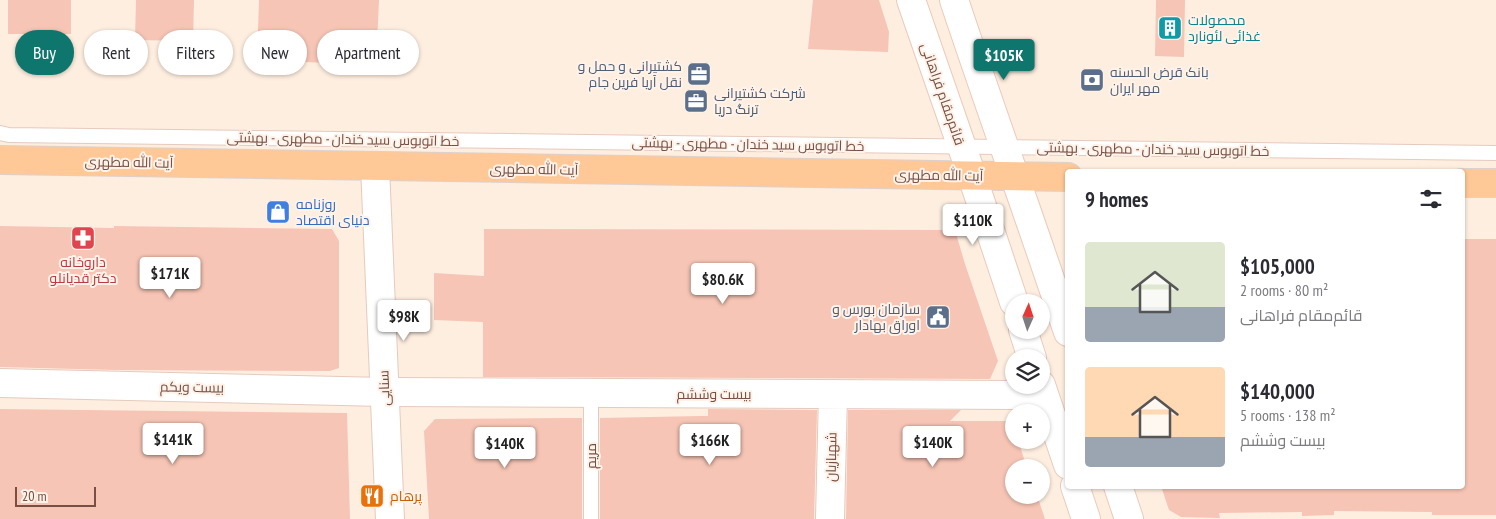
<!DOCTYPE html>
<meta charset="utf-8">
<style>
body{margin:0;font-family:"PT Sans Narrow",Cairo,sans-serif;background:#f7f7f7;color:#2b2b33;height:100vh;display:flex;flex-direction:column;font-size:19px;white-space:nowrap}
*{box-sizing:border-box;margin:0}
p{font-size:16px;color:#7c7c81}
.icon{flex:none;width:28px;height:28px;fill:none;stroke:currentColor;stroke-width:2;stroke-linecap:round;stroke-linejoin:round}
.map{position:relative;flex:1;overflow:hidden}
.details{position:absolute;left:1065px;top:169px;width:400px;height:320px;display:flex;flex-direction:column;background:#fff;border-radius:5px;box-shadow:0 1px 4px #0004}
.details>*{flex:none}
.banner{position:absolute;left:15px;top:30px;width:475px;height:45px;display:flex;gap:10px}
.needle{width:32px;rotate:3deg}
.fabs{position:absolute;left:1005px;top:294px;display:grid;gap:10px}
.fabs a{display:grid;place-items:center;width:45px;height:45px;border-radius:50%;background:#fff;box-shadow:0 1px 4px #0004;font-size:25px}
.scale{position:absolute;left:15px;bottom:12px;width:81px;box-sizing:border-box;padding-left:5px;border:2px solid #774f45;border-top:0;font-size:14px;line-height:18px;white-space:nowrap;color:#774f45;-webkit-text-stroke:4px #fff2e8;paint-order:stroke}
.price{position:absolute;translate:-50% -42px;padding:0 11px;border-radius:5px;background:#fff;color:#222;font-size:16px;line-height:32px;filter:drop-shadow(0 1px 2px #0008)}
.price::after{content:'';position:absolute;left:50%;top:30px;width:15px;height:11px;margin-left:-8px;background:inherit;clip-path:polygon(0 0,100% 0,50% 100%)}
.price.selected{background:#0f766e;color:#fff}
ul{padding:0;list-style:none}
li{display:flex;align-items:center;gap:15px;height:125px;padding:0 20px}
li span{display:grid;place-items:center;flex:none;width:140px;height:100px;border-radius:5px;color:#555}
li>.icon{margin-inline-start:auto}
span .icon{width:60px;height:60px;fill:#fffc;stroke-width:1}
li b{font-size:21px}
h2{display:flex;justify-content:space-between;align-items:center;height:60px;padding:0 20px;font-size:21px}
.chip{padding:0 18px;border-radius:22px;background:#fff;box-shadow:0 1px 4px #0004;font-size:18px;line-height:45px}
.chip.selected{background:#0f766e;color:#fff}
.map>svg:first-child{display:block}
.building{fill:#f6c5b5}
.lines{fill:none;stroke-linecap:round;stroke-linejoin:round}
.service-casing{stroke:#e5cabe;stroke-width:16}
.minor-casing{stroke:#e5cabe;stroke-width:30}
.tertiary-casing{stroke:#e5cabe;stroke-width:30}
.secondary-casing{stroke:#eacabb;stroke-width:30}
.primary-casing{stroke:#dcd1cf;stroke-width:30}
.service{stroke:#fff;stroke-width:14}
.minor{stroke:#fff;stroke-width:28}
.tertiary{stroke:#fff;stroke-width:28}
.secondary{stroke:#fff;stroke-width:28}
.primary{stroke:#ffc896;stroke-width:28}
.labels{text-anchor:middle;stroke-width:4;stroke-linejoin:round;paint-order:stroke}
.culture-label{font-size:14px;fill:#0d838f;stroke:#fff2e8;text-anchor:start}
.service-label{font-size:14px;fill:#4e5e75;stroke:#fff2e8;text-anchor:end}
.street-label{font-size:14px;fill:#774f45;stroke:#fff2e8}
.shop-label{font-size:14px;fill:#366cbe;stroke:#fff2e8;text-anchor:start}
.health-label{font-size:14px;fill:#be3a42;stroke:#fff2e8}
.food-label{font-size:14px;fill:#c56008;stroke:#fff2e8;text-anchor:start}
</style>
<div class="map">
<svg width="1496" height="519" viewBox="0 0 1496 519">
<rect width="100%" height="100%" fill="#feeee0"/>
<path class="building" d="M 8,0 L 71,0 L 71,34 L 8,34 Z
M 136,0 L 194,0 L 193,41 L 135,40 Z
M 259,0 L 379,0 L 376,65 L 257,60 Z
M 813,0 L 879,0 L 889,32 L 888,52 L 808,49 Z
M 1156,0 L 1185,0 L 1184,57 L 1155,56 Z
M 0,226 L 114,228 L 114,226 L 332,229 L 339,241 L 339,368 L 330,371 L 115,370 L 0,367 Z
M 484,229 L 955,230 L 965,264 L 998,361 L 990,379 L 483,377 L 483,322 L 434,320 L 434,273 L 484,276 Z
M 1462,239 L 1496,239 L 1496,515 L 1432,515 L 1432,512 L 1334,511 L 1334,515 L 1302,516 L 1302,512 L 1219,513 L 1220,518 L 1181,517 L 1169,510 L 1161,486 L 1462,486 Z
M 0,409 L 347,413 L 350,519 L 0,519 Z
M 708,409 L 817,410 L 814,519 L 600,519 L 600,418 L 701,416 L 708,416 Z
M 848,410 L 961,410 L 950,421 L 1011,421 L 1014,429 L 1014,440 L 1018,440 L 1027,468 L 1014,468 L 1014,495 L 1037,495 L 1045,519 L 846,519 Z
M 562,418 L 582,418 L 582,519 L 429,519 L 424,431 L 435,419 Z"/>
<g class="lines">
<defs>
<path id="service" d="M 0,133 L 9,135 L 1496,153
M 591,519 L 591,393"/>
<path id="minor" d="M 0,383 L 384,392 L 1044,395
M 830,519 L 833,394"/>
<path id="tertiary" d="M 375,166 L 390,519"/>
<path id="secondary" d="M 911,0 L 972,176 L 1014,302
M 954,0 C 991,111 1031,221 1068,332
M 1023,330 L 1032,358
M 1041,385 L 1068,465
M 1075,486 L 1086,519
M 1118,486 L 1129,519"/>
<path id="primary" d="M 0,160 L 1068,177
M 1462,183 L 1496,183"/>
</defs>
<use href="#service" class="service-casing"/>
<use href="#minor" class="minor-casing"/>
<use href="#tertiary" class="tertiary-casing"/>
<use href="#secondary" class="secondary-casing"/>
<use href="#primary" class="primary-casing"/>
<use href="#service" class="service"/>
<use href="#minor" class="minor"/>
<use href="#tertiary" class="tertiary"/>
<use href="#secondary" class="secondary"/>
<use href="#primary" class="primary"/>
</g>
<defs>
<symbol id="building-square" viewBox="-11 -11 22 22"><rect x="-9" y="-9" width="18" height="18" rx="4" fill="#0f9aa8" stroke="#fff2e8"/><path d="M-4-6H4V6H1V3H-1V6H-4ZM-2.5-4.3h1.7v1.8h-1.7ZM.8-4.3h1.7v1.8H.8ZM-2.5-1h1.7V.8h-1.7ZM.8-1h1.7V.8H.8Z" fill="#fff"/></symbol>
<symbol id="office-square" viewBox="-11 -11 22 22"><rect x="-9" y="-9" width="18" height="18" rx="4" fill="#5c6f8a" stroke="#fff2e8"/><path d="M-6-3h4V-5.5h4V-3h4V5H-6ZM-1-4.5V-3h2v-1.5ZM-6 0V1H6V0Z" fill="#fff"/></symbol>
<symbol id="bank-square" viewBox="-11 -11 22 22"><rect x="-9" y="-9" width="18" height="18" rx="4" fill="#5c6f8a" stroke="#fff2e8"/><path d="M-6-4H6V4H-6ZM0-2.3a2.3 2.3 0 1 0 0 4.6a2.3 2.3 0 1 0 0-4.6Z" fill="#fff"/></symbol>
<symbol id="shop-square" viewBox="-11 -11 22 22"><rect x="-9" y="-9" width="18" height="18" rx="4" fill="#3f7fe0" stroke="#fff2e8"/><path d="M-5-2.5h2.3a2.7 3.5 0 0 1 5.4 0H5L5.5 6h-11ZM-1.5-2.5h3a1.5 2.3 0 0 0-3 0Z" fill="#fff"/></symbol>
<symbol id="pharmacy-square" viewBox="-11 -11 22 22"><rect x="-9" y="-9" width="18" height="18" rx="4" fill="#e0444e" stroke="#fff2e8"/><path d="M-2-6h4v4h4v4h-4v4h-4v-4h-4v-4h4Z" fill="#fff"/></symbol>
<symbol id="civic-square" viewBox="-11 -11 22 22"><rect x="-9" y="-9" width="18" height="18" rx="4" fill="#5c6f8a" stroke="#fff2e8"/><path d="M-.6-6.5H3V-4.5H.6V-3L4-1V1h2V6H-6V1h2V-1L-.6-3ZM-1.2 2.5V6h2.4V2.5Z" fill="#fff"/></symbol>
<symbol id="restaurant-square" viewBox="-11 -11 22 22"><rect x="-9" y="-9" width="18" height="18" rx="4" fill="#e8710a" stroke="#fff2e8"/><path d="M-5-6h1v4h1v-4h1v4h1v-4h1v5L-1.5 .5V6h-2V.5L-5-1ZM5-6V6H3V1.5H1.5Q1.5-4 5-6Z" fill="#fff"/></symbol>
</defs>
<g fill-rule="evenodd">
<use href="#building-square" x="1156" y="14" width="28" height="28"/>
<use href="#office-square" x="685" y="60" width="28" height="28"/>
<use href="#bank-square" x="1078" y="66" width="28" height="28"/>
<use href="#office-square" x="682" y="87" width="28" height="28"/>
<use href="#shop-square" x="264" y="198" width="28" height="28"/>
<use href="#pharmacy-square" x="69" y="224" width="28" height="28"/>
<use href="#civic-square" x="924" y="303" width="28" height="28"/>
<use href="#restaurant-square" x="358" y="482" width="28" height="28"/>
</g>
<g class="labels">
<g class="culture-label">
<text x="1188" y="25">محصولات<tspan x="1188" dy="16">غذائی لئونارد</tspan></text>
</g>
<g class="service-label">
<text x="682" y="71">کشتیرانی و حمل و<tspan x="682" dy="16">نقل آریا فرین جام</tspan></text>
<text x="1110" y="77" text-anchor="start">بانک قرض الحسنه<tspan x="1110" dy="16">مهر ایران</tspan></text>
<text x="714" y="98" text-anchor="start">شرکت کشتیرانی<tspan x="714" dy="16">ترنگ دریا</tspan></text>
<text x="920" y="314">سازمان بورس و<tspan x="920" dy="16">اوراق بهادار</tspan></text>
</g>
<g class="street-label">
<text transform="translate(943 94) rotate(71)" y="5">قائم‌مقام فراهانی</text>
<text transform="translate(343 139) rotate(1)" y="5">خط اتوبوس سید خندان - مطهری - بهشتی</text>
<text transform="translate(748 144) rotate(1)" y="5">خط اتوبوس سید خندان - مطهری - بهشتی</text>
<text transform="translate(1153 149) rotate(1)" y="5">خط اتوبوس سید خندان - مطهری - بهشتی</text>
<text transform="translate(129 162) rotate(1)" y="5">آیت الله مطهری</text>
<text transform="translate(534 169) rotate(1)" y="5">آیت الله مطهری</text>
<text transform="translate(939 175) rotate(1)" y="5">آیت الله مطهری</text>
<text transform="translate(192 387) rotate(1)" y="5">بیست ویکم</text>
<text transform="translate(384 388) rotate(-92)" y="5">سنایی</text>
<text x="714" y="399">بیست وششم</text>
<text transform="translate(591 456) rotate(-90)" y="5">مریم</text>
<text transform="translate(831 457) rotate(-89)" y="5">شهبازیان</text>
</g>
<g class="shop-label">
<text x="296" y="209">روزنامه<tspan x="296" dy="16">دنیای اقتصاد</tspan></text>
</g>
<g class="health-label">
<text x="83" y="267">داروخانه<tspan x="83" dy="16">دکتر قدیانلو</tspan></text>
</g>
<g class="food-label">
<text x="390" y="501">پرهام</text>
</g>
</g>
</svg>
<div class="fabs">
<a><svg class="needle" viewBox="-14 -14 28 28"><path d="M0-13l5 13h-10z" fill="#e53935"/><path d="M0 13l5-13h-10z" fill="#7c7c81"/></svg></a>
<a><svg class="icon" aria-label="layers" viewBox="0 0 24 24"><path d="M12 4l9 5-9 5-9-5zM3 14l9 5 9-5"/></svg></a>
<a>+</a>
<a>−</a>
</div>
<div class="scale">20 m</div>
<b class="price selected" style="left:1004px;top:81px">$105K</b>
<b class="price" style="left:973px;top:246px">$110K</b>
<b class="price" style="left:170px;top:299px">$171K</b>
<b class="price" style="left:723px;top:305px">$80.6K</b>
<b class="price" style="left:404px;top:342px">$98K</b>
<b class="price" style="left:173px;top:465px">$141K</b>
<b class="price" style="left:710px;top:466px">$166K</b>
<b class="price" style="left:933px;top:468px">$140K</b>
<b class="price" style="left:505px;top:469px">$140K</b>
<div class="banner">
<a class="chip selected">Buy</a>
<a class="chip">Rent</a>
<a class="chip">Filters</a>
<a class="chip">New</a>
<a class="chip">Apartment</a>
</div>
<section class="details">
<h2>9 homes<svg class="icon" aria-label="filters" viewBox="0 0 24 24"><path d="M4 7h16M4 17h16"/><circle cx="9" cy="7" r="2"/><circle cx="15" cy="17" r="2"/></svg></h2>
<ul>
<li><span style="background:linear-gradient(#dfe7d0 65%,#9aa5b1 0)"><svg class="icon" aria-label="home" viewBox="0 0 24 24"><path d="M3 11l9-7 9 7M6 9v11h12V9"/></svg></span><div><b>$105,000</b><p>2 rooms · 80 m²</p><p>قائم‌مقام فراهانی</p></div></li>
<li><span style="background:linear-gradient(#ffd9b3 70%,#9aa5b1 0)"><svg class="icon" aria-label="home" viewBox="0 0 24 24"><path d="M3 11l9-7 9 7M6 9v11h12V9"/></svg></span><div><b>$140,000</b><p>5 rooms · 138 m²</p><p>بیست وششم</p></div></li>
</ul>
</section>
</div>
